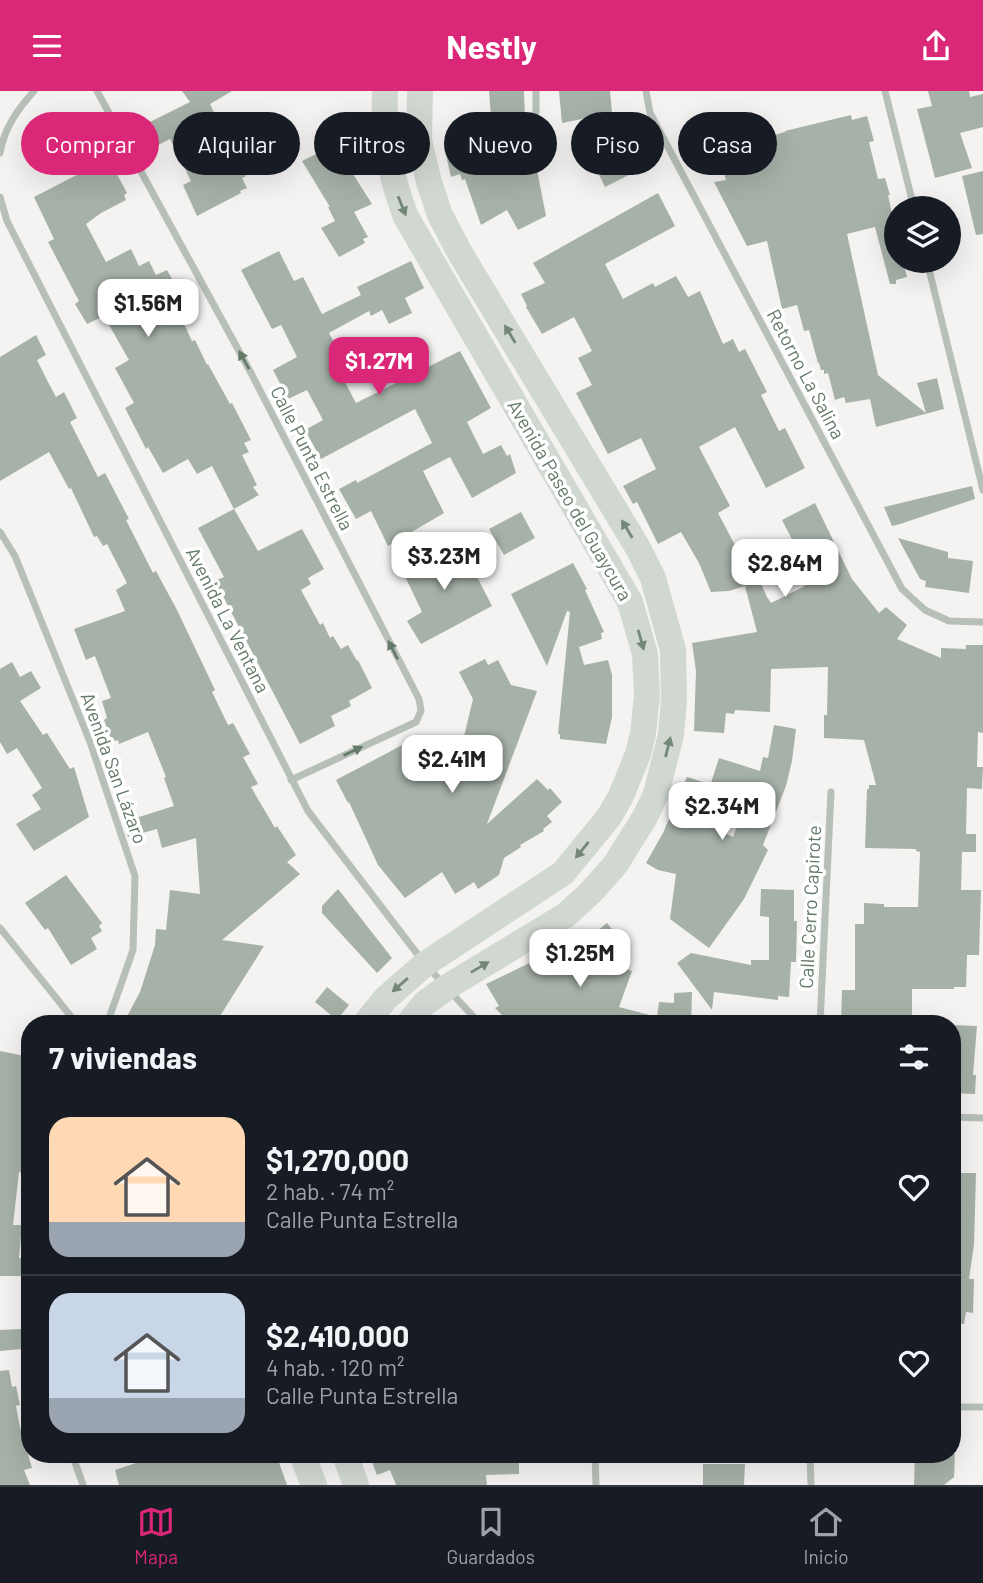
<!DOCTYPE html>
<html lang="es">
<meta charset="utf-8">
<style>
body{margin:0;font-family:Barlow,sans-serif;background:#20242c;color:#f1f3f6;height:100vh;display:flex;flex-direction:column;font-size:26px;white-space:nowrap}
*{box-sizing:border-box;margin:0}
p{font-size:23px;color:#9ea1a6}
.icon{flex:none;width:38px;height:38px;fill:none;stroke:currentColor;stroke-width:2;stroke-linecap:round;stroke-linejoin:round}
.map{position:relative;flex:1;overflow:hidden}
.panel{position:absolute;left:21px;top:924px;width:940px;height:448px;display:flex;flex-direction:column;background:#171b24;border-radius:28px;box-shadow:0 7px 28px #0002}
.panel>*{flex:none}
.top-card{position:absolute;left:21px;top:21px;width:942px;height:63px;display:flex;gap:14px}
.tools{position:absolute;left:884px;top:105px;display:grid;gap:14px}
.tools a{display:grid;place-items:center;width:77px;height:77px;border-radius:50%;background:#171b24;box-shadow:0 7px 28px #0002;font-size:35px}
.price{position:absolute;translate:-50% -60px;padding:0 16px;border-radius:14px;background:#fff;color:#222;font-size:23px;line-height:46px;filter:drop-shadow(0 2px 4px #0008)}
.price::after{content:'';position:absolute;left:50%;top:42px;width:21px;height:16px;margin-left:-10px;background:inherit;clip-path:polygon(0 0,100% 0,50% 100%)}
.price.current{background:#db2777;color:#fff}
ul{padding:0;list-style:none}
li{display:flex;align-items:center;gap:21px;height:175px;padding:0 28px}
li+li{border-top:2px solid #363941}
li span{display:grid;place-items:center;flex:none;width:196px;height:140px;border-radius:21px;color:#555}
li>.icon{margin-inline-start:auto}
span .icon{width:84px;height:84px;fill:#fffc;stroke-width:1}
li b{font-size:30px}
h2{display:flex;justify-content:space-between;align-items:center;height:84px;padding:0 28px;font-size:30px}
.pill{padding:0 24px;border-radius:32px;background:#171b24;box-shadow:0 7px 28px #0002;font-size:24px;line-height:63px}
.pill.current{background:#db2777;color:#fff}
header{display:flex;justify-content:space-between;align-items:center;height:91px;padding:0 28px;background:#db2777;color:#fff;font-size:32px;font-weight:700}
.menu{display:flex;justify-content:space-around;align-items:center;height:98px;border-top:2px solid #363941;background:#171b24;font-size:19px;color:#9ea1a6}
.menu a{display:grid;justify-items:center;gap:4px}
.menu .current{color:#db2777}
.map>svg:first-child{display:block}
.building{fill:#a6b1a8}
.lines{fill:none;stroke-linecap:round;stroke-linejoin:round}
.minor{stroke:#b7bfb9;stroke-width:7}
.secondary{stroke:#d1d8d2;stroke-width:26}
.oneway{fill:#748878}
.oneway2{fill:#637a68}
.labels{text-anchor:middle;stroke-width:7;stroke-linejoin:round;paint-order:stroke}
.street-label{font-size:19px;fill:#637a68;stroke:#fff}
</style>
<header><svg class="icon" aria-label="menu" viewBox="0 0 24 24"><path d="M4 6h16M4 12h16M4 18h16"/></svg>Nestly<svg class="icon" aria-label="share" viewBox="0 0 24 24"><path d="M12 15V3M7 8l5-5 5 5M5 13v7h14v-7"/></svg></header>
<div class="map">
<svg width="983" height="1394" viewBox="0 0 983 1394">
<rect width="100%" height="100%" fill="#f5f2f2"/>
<path class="building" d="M 182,0 L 232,0 L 210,13 L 220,34 L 207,41 L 224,74 L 237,68 L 246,85 L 242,87 L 247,97 L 240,100 L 241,102 L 197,125 L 183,94 L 191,90 L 170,48 L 156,55 L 146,33 L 190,11 Z
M 489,0 L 524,0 L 525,31 L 527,30 L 530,43 L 546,125 L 518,139 L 507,119 L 481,134 L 465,88 L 462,89 L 460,83 L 451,86 L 444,55 L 475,46 L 474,40 L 492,37 Z
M 559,0 L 610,0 L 612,22 L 562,32 Z
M 928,0 L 969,0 L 970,6 L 983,3 L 983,36 L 960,42 L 972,77 L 935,87 L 917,18 L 932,15 Z
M 851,24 L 852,29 L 867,25 L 874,50 L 869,51 L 878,88 L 885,87 L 890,104 L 888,104 L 896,142 L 896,170 L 903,170 L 907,186 L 896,189 L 896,193 L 890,193 L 875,136 L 847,143 L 878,284 L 926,322 L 917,292 L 937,287 L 944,318 L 876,336 L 870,308 L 846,312 L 844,306 L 835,309 L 828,282 L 824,283 L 824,279 L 821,279 L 819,272 L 818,272 L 809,239 L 804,240 L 797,214 L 782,218 L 767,150 L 747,155 L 714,91 L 726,89 L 720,69 L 738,65 L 736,57 L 772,48 L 771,45 L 785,41 L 785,40 Z
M 356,43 L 372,67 L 351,80 L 372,113 L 354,121 L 368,146 L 363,148 L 365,152 L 339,166 L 321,137 L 335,130 L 328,116 L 330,116 L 302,70 Z
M 632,47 L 645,76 L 605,96 L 591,67 Z
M 110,70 L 127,102 L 124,104 L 126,109 L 101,122 L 86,133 L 106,171 L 131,158 L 139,175 L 149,170 L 156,184 L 167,179 L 186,213 L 177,218 L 192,250 L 195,249 L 207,274 L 208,273 L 230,313 L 232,312 L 251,349 L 244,352 L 249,361 L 242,364 L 257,394 L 253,396 L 259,404 L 234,418 L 212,375 L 197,383 L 188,368 L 163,382 L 148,356 L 146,358 L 125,317 L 134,312 L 115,277 L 129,269 L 104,225 L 87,233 L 75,213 L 79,210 L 48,151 L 54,148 L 34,106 L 100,72 L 100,73 L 105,71 L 105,73 Z
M 983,80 L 983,143 L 976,144 L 962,85 Z
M 658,102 L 675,135 L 605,173 L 623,208 L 653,192 L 655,196 L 676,185 L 688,206 L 700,200 L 723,253 L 733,248 L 739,261 L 745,258 L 767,301 L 761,304 L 779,340 L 785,337 L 805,377 L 766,397 L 735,336 L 699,356 L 730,415 L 718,422 L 735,454 L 741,452 L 745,459 L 767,506 L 771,512 L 805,495 L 789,465 L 798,460 L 782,429 L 815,412 L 852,488 L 879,522 L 886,516 L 907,534 L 897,548 L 941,567 L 941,557 L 966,558 L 966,554 L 983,554 L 983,642 L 978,641 L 977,676 L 983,676 L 982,698 L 967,697 L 966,743 L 976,743 L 976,761 L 962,761 L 961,799 L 981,799 L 979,864 L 967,864 L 966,896 L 954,896 L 954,898 L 912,898 L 912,933 L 882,931 L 882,933 L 841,933 L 842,899 L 855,899 L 855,833 L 864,833 L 864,812 L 884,813 L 884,816 L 918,816 L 920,761 L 916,760 L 916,758 L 865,757 L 867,698 L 869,698 L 869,694 L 876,694 L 864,649 L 824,647 L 824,624 L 827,624 L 828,576 L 771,578 L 770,621 L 735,619 L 734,623 L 726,622 L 724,642 L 694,640 L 696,580 L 692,552 L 757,541 L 745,495 L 729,500 L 711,501 L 699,472 L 681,441 L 658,453 L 637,411 L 633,413 L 623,395 L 656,378 L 641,347 L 608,363 L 576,302 L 592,294 L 578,267 L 592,260 L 574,226 L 542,243 L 526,216 L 527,215 L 521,203 L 545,192 L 533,172 Z
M 279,160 L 294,190 L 303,186 L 322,223 L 361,204 L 357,196 L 411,170 L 424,197 L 405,207 L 412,222 L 389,233 L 382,219 L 371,225 L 369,220 L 329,242 L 344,271 L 337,275 L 341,281 L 340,282 L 356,312 L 460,260 L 491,317 L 467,331 L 483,363 L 501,354 L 507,365 L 510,363 L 516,382 L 472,407 L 450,366 L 423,380 L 444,422 L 388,455 L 371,420 L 356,428 L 339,398 L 356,389 L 357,392 L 432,352 L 415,318 L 321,368 L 305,339 L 323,329 L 307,299 L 288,308 L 273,279 L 297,266 L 281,234 L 272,238 L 241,179 Z
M 36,244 L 46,264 L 37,269 L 47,289 L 56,306 L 64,301 L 77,327 L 70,331 L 98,386 L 105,382 L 129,428 L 126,429 L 153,482 L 156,480 L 177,519 L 215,599 L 212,601 L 228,634 L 233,632 L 250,663 L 243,666 L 258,693 L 251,696 L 275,737 L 277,735 L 296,764 L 287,771 L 300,783 L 222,849 L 264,855 L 215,933 L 123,933 L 140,901 L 155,854 L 156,838 L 166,839 L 170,799 L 200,803 L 196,747 L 162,757 L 157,738 L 128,746 L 123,731 L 174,715 L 164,687 L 166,686 L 148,641 L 119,653 L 118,649 L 112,651 L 104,629 L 107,627 L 102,610 L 111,607 L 95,565 L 86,569 L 74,538 L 125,520 L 116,499 L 127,492 L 107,453 L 103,455 L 97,445 L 94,446 L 71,397 L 69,398 L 49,361 L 0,390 L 0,266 Z
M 972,395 L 975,408 L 900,433 L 892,435 L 884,416 Z
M 234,418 L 258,460 L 302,438 L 324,478 L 308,487 L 311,493 L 301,499 L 320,534 L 323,532 L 330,547 L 333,545 L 341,558 L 348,554 L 357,570 L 358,569 L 372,597 L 349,610 L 351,615 L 331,625 L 335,635 L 300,653 L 215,490 L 224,486 L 198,437 Z
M 521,421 L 535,447 L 504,464 L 489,438 Z
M 898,447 L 948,461 L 948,467 L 973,470 L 969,502 L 925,496 L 926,490 L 920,488 Z
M 459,451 L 492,515 L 421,553 L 407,530 L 422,521 L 402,479 Z
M 573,472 L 587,498 L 585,499 L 604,541 L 601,542 L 602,548 L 579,556 L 584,574 L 608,569 L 612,584 L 612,626 L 606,653 L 560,648 L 560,643 L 558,643 L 570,521 L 567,520 L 547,575 L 511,503 Z
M 485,568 L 488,574 L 498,569 L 511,594 L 537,600 L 487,733 L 537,688 L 548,699 L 550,697 L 562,711 L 547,725 L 552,731 L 543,738 L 544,740 L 520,754 L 521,756 L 504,767 L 499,784 L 478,798 L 474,791 L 455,803 L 442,781 L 405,807 L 378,774 L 349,711 L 348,712 L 336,689 L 408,651 L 412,658 L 436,646 L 455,683 L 473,608 L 459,581 Z
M 12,571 L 20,586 L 31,580 L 41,597 L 20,610 L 43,644 L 47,642 L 70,678 L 74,676 L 89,726 L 34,760 L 16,733 L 41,718 L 32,704 L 42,697 L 17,657 L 7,663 L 0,651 L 0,578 Z
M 774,634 L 796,638 L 792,670 L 786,695 L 763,754 L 768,759 L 744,808 L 709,857 L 670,828 L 676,783 L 658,779 L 646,772 L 663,742 L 687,686 L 706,692 L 694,728 L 733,746 L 749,703 L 711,692 L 719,667 L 760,680 L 763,666 L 768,667 Z
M 66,784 L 102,832 L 99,835 L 102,840 L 91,847 L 97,858 L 71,874 L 48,837 L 45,839 L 25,812 Z
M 338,798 L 392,867 L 377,882 L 322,822 L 322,815 Z
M 761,798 L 794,799 L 794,830 L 797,830 L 796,871 L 791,871 L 789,906 L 778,905 L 778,909 L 714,901 L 712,919 L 677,872 L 691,862 L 751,874 L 751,869 L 769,869 L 769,826 L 760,825 Z
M 607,832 L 631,862 L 616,874 L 632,880 L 619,916 L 657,926 L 659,911 L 674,912 L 674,902 L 692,901 L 691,933 L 511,933 L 495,917 L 499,915 L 486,893 L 544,865 L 551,877 L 588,849 L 587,848 Z
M 327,896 L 349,914 L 337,929 L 315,911 Z
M 952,934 L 977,935 L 973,984 L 976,984 L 975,1003 L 952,1002 Z
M 0,960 L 30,966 L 30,1083 L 19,1081 L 13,1134 L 22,1134 L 19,1167 L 24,1168 L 24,1185 L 0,1185 Z
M 952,1082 L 976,1082 L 974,1153 L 969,1188 L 974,1188 L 973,1222 L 966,1221 L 964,1233 L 952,1232 Z
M 21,1238 L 22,1258 L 0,1260 L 0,1239 Z
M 9,1279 L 12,1296 L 16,1295 L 20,1314 L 16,1315 L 20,1336 L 32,1377 L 24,1379 L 30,1394 L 0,1394 L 0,1280 Z
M 133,1363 L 276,1363 L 287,1394 L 119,1394 L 115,1379 L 136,1372 Z
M 369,1363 L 519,1363 L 519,1383 L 486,1384 L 487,1394 L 396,1394 L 390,1379 L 377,1384 Z
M 915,1363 L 955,1363 L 954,1386 L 944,1394 L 914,1394 Z
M 703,1373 L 745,1373 L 744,1394 L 703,1394 Z"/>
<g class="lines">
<path class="minor" d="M 97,0 L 251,282 L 419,608 L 421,620 L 416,631 L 291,689
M 646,0 L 650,22 L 902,498 L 925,519 L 949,530 L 983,531
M 885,0 L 914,117
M 536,21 L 536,0
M 0,62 C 4,37 18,18 34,0
M 0,106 L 7,130 L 308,720 L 425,873 L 480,933
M 927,170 L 983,399
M 0,441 L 15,465 L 90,651 L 135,785 L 133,859 L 107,933
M 0,837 L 77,933
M 820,933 L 831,701
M 952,1026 L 983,1027
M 952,1316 L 983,1316
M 72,1363 L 83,1394
M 595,1363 L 596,1394
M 810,1363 L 811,1394"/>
<path class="secondary" d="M 365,933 L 386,907 L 425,873 L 563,782 L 609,726 L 621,705 L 638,663 L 643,643 L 647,605 L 645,563 L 630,511 L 406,126 C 390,85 383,44 385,0
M 408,933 L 424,913 L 447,896 L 566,824 L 591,801 L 615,774 L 645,726 L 656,703 L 671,644 L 674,609 L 673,559 L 653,487 L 638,457 L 460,162 L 440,124 L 429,91 L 419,49 L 420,0
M 302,1363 L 314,1394
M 345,1363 L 356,1394"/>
</g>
<defs><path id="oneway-solid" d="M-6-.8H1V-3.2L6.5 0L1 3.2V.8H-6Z" transform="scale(1.75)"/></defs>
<g class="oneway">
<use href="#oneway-solid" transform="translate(402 115) rotate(68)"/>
<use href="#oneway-solid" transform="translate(510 243) rotate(-121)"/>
<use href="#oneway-solid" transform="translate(627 438) rotate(-121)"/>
<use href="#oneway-solid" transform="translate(641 549) rotate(74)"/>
<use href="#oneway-solid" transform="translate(668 656) rotate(-76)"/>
<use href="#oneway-solid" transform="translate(582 759) rotate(129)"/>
<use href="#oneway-solid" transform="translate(480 876) rotate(-31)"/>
<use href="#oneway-solid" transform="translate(400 894) rotate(139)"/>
</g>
<g class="oneway2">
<use href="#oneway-solid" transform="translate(244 269) rotate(-119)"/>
<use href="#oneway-solid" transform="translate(393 559) rotate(-117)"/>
<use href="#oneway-solid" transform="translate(353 660) rotate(-25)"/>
</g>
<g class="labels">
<g class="street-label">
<text transform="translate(806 283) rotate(62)" y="7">Retorno La Salina</text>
<text transform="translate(312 367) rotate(63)" y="7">Calle Punta Estrella</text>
<text transform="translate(570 409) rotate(60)" y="7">Avenida Paseo del Guaycura</text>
<text transform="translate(228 529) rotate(63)" y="7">Avenida La Ventana</text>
<text transform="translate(114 677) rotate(70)" y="7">Avenida San Lázaro</text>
<text transform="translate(810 816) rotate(-87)" y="7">Calle Cerro Capirote</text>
</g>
</g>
</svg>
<div class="tools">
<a><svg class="icon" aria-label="layers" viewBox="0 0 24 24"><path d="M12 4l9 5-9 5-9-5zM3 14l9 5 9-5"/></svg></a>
</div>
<b class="price" style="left:148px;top:248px">$1.56M</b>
<b class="price current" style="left:379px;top:306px">$1.27M</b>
<b class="price" style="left:444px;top:501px">$3.23M</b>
<b class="price" style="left:785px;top:508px">$2.84M</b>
<b class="price" style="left:452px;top:704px">$2.41M</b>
<b class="price" style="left:722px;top:751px">$2.34M</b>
<b class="price" style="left:580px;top:898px">$1.25M</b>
<div class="top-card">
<a class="pill current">Comprar</a>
<a class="pill">Alquilar</a>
<a class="pill">Filtros</a>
<a class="pill">Nuevo</a>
<a class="pill">Piso</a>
<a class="pill">Casa</a>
</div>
<section class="panel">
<h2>7 viviendas<svg class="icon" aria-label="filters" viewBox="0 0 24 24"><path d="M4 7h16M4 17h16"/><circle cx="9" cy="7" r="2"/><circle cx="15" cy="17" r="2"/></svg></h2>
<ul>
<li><span style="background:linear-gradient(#ffd9b3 75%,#9aa5b1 0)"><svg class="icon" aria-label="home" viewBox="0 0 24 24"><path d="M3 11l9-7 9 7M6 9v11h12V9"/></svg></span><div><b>$1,270,000</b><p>2 hab. · 74 m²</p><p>Calle Punta Estrella</p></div><svg class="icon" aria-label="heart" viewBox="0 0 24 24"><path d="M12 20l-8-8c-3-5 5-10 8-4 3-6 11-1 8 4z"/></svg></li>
<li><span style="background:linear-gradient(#c9d6e8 75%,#9aa5b1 0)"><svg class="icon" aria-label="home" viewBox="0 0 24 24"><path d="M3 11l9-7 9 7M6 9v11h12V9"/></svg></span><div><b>$2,410,000</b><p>4 hab. · 120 m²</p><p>Calle Punta Estrella</p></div><svg class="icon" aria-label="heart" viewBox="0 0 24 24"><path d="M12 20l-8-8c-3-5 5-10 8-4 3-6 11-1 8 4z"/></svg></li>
</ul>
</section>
</div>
<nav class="menu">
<a class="current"><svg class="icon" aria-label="map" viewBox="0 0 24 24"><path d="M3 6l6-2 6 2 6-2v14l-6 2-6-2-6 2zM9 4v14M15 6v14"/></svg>Mapa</a>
<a><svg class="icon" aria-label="saved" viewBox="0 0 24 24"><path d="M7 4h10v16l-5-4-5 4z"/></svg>Guardados</a>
<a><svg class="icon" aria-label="home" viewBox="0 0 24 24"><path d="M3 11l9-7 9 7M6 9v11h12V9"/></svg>Inicio</a>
</nav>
